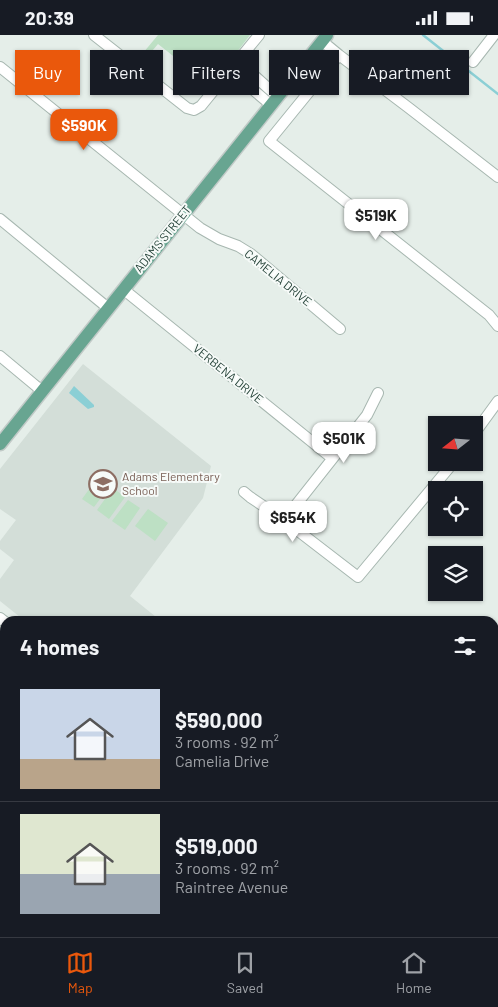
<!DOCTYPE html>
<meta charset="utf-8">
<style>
body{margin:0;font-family:Barlow,sans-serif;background:#242831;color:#f1f3f6;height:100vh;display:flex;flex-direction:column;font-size:19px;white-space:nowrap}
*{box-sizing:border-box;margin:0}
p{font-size:16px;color:#9ea1a6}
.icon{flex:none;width:28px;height:28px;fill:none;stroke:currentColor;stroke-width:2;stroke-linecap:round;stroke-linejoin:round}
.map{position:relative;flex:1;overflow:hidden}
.panel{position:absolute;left:0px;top:581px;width:499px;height:321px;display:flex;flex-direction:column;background:#171b24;border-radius:15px 15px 0 0;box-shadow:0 1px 4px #0004}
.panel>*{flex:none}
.top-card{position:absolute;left:15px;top:15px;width:469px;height:45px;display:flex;gap:10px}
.needle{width:32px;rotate:253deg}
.tools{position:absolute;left:428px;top:381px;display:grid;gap:10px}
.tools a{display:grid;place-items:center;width:55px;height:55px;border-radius:0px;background:#171b24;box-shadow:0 1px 4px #0004;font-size:25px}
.price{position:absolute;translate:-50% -42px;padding:0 11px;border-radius:10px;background:#fff;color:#222;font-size:16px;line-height:32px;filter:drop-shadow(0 1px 2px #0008)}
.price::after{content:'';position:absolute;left:50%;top:30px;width:15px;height:11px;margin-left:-8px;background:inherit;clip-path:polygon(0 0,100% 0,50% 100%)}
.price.active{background:#ea580c;color:#fff}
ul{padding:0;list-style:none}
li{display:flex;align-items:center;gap:15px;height:125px;padding:0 20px}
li+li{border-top:1px solid #363941}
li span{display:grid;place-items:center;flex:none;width:140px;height:100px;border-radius:0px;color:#555}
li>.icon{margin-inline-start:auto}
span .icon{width:60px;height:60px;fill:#fffc;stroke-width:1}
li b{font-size:21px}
h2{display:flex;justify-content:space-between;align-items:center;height:60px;padding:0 20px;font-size:21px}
.tag{padding:0 18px;border-radius:0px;background:#171b24;box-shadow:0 1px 4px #0004;font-size:18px;line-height:45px}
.tag.active{background:#ea580c;color:#fff}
.status{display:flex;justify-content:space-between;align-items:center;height:35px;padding:0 25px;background:#171b24;direction:ltr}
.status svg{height:14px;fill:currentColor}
.tab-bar{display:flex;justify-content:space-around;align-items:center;height:70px;border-top:1px solid #363941;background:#171b24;font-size:14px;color:#9ea1a6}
.tab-bar a{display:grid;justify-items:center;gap:2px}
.tab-bar .active{color:#ea580c}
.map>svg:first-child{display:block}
.built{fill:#d3ded8}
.green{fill:#bde0c4}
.water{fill:#8bcfd5}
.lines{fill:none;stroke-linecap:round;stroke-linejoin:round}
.stream{stroke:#8bcfd5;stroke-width:2.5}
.minor-casing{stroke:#a7b7b0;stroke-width:12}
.major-casing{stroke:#c1cac7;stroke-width:15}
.minor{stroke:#fff;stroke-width:10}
.major{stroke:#68a591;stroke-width:12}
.labels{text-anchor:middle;stroke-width:4;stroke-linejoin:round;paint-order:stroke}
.street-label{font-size:12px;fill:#234137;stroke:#f6faf8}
.education-label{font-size:12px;fill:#785e54;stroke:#f6faf8;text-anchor:start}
</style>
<div class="status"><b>20:39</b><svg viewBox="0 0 49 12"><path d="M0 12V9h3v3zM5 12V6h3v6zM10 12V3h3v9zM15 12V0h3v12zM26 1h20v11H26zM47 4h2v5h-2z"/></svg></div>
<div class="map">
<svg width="498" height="902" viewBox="0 0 498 902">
<rect width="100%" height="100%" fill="#e5eee9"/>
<path class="built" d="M 83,329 L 211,431 L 203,463 L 130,561 L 161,586 L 25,586 L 0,566 L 0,544 L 14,525 L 0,514 L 0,506 L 16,485 L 0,474 L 0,434 Z
M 0,601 L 5,605 L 5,802 L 0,806 Z"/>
<path class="green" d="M 158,0 L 250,0 L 211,51 L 158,9 L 147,22 L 143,18 Z
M 98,442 L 110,451 L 94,472 L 82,464 Z
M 113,453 L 125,462 L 109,484 L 97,475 Z
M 128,465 L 140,473 L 125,495 L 112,486 Z
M 148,474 L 168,488 L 155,506 L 135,491 Z"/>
<path class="water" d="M 74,351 L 94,370 L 94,372 L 88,374 L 69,358 Z"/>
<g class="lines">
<path class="stream" d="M 423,0 L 498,59"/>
<defs>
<path id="minor" d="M 94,0 L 187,73 L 194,75 L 201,71 L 259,0
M 322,6 L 339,20 L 409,73 L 498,142
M 339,20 L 269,106 L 489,280 L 498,291
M 238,26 L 278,62
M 473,27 L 494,0
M 0,32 L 200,193 L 219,204 L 238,211 L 251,219 L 340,294
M 230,35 L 271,70
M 0,184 L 108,273
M 123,254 L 332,423
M 0,321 L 42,356
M 474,399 L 498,366
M 244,457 L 250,462 L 284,485 L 358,542 L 453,428
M 284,485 L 367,380 L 378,358
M 0,583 L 5,587
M 494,730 L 498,733
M 236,898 L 242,902
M 392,898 L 398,902
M 80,902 L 84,898
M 448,902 L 452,898"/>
<path id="major" d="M 0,409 L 327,0"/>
</defs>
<use href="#minor" class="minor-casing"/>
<use href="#major" class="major-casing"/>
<use href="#minor" class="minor"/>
<use href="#major" class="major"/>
</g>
<defs>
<symbol id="school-ring" viewBox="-11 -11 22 22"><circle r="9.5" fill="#f6faf8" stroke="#8d6e63" stroke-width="1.5"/><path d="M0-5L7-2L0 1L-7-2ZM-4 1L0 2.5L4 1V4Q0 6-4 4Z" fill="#8d6e63"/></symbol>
</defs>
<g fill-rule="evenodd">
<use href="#school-ring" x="87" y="433" width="32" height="32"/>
</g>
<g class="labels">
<g class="street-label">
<text transform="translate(163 204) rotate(-51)" y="4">ADAMS STREET</text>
<text transform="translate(278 243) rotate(39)" y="4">CAMELIA DRIVE</text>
<text transform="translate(228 339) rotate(39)" y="4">VERBENA DRIVE</text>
</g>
<g class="education-label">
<text x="122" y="446">Adams Elementary<tspan x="122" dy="14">School</tspan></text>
</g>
</g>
</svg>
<div class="tools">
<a><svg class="needle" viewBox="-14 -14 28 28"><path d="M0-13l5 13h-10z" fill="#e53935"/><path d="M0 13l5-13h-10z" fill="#9ea1a6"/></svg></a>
<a><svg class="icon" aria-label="locate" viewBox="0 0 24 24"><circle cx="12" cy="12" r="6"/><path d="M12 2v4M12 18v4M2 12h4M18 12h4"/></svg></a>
<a><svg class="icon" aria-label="layers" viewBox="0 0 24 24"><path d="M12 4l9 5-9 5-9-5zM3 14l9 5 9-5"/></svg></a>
</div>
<b class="price active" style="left:84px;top:116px">$590K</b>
<b class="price" style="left:376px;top:206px">$519K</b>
<b class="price" style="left:344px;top:429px">$501K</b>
<b class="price" style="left:293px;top:508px">$654K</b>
<div class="top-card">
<a class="tag active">Buy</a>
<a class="tag">Rent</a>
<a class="tag">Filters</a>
<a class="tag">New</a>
<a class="tag">Apartment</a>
</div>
<section class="panel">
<h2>4 homes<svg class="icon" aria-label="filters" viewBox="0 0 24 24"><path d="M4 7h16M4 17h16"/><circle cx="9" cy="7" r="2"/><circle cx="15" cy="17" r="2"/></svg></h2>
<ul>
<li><span style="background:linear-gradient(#c9d6e8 70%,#b9a48a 0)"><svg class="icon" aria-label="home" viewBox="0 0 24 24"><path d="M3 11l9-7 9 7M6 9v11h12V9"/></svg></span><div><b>$590,000</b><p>3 rooms · 92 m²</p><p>Camelia Drive</p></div></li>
<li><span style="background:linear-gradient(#dfe7d0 60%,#9aa5b1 0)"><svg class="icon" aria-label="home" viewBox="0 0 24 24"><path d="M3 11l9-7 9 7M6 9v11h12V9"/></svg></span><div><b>$519,000</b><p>3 rooms · 92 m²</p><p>Raintree Avenue</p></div></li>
</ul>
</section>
</div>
<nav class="tab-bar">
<a class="active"><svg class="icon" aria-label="map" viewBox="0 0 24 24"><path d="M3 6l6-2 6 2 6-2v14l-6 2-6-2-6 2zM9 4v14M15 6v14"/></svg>Map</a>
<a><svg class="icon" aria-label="saved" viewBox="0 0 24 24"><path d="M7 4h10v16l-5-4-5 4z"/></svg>Saved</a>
<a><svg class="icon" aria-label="home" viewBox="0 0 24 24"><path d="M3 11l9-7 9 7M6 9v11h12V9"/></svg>Home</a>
</nav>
